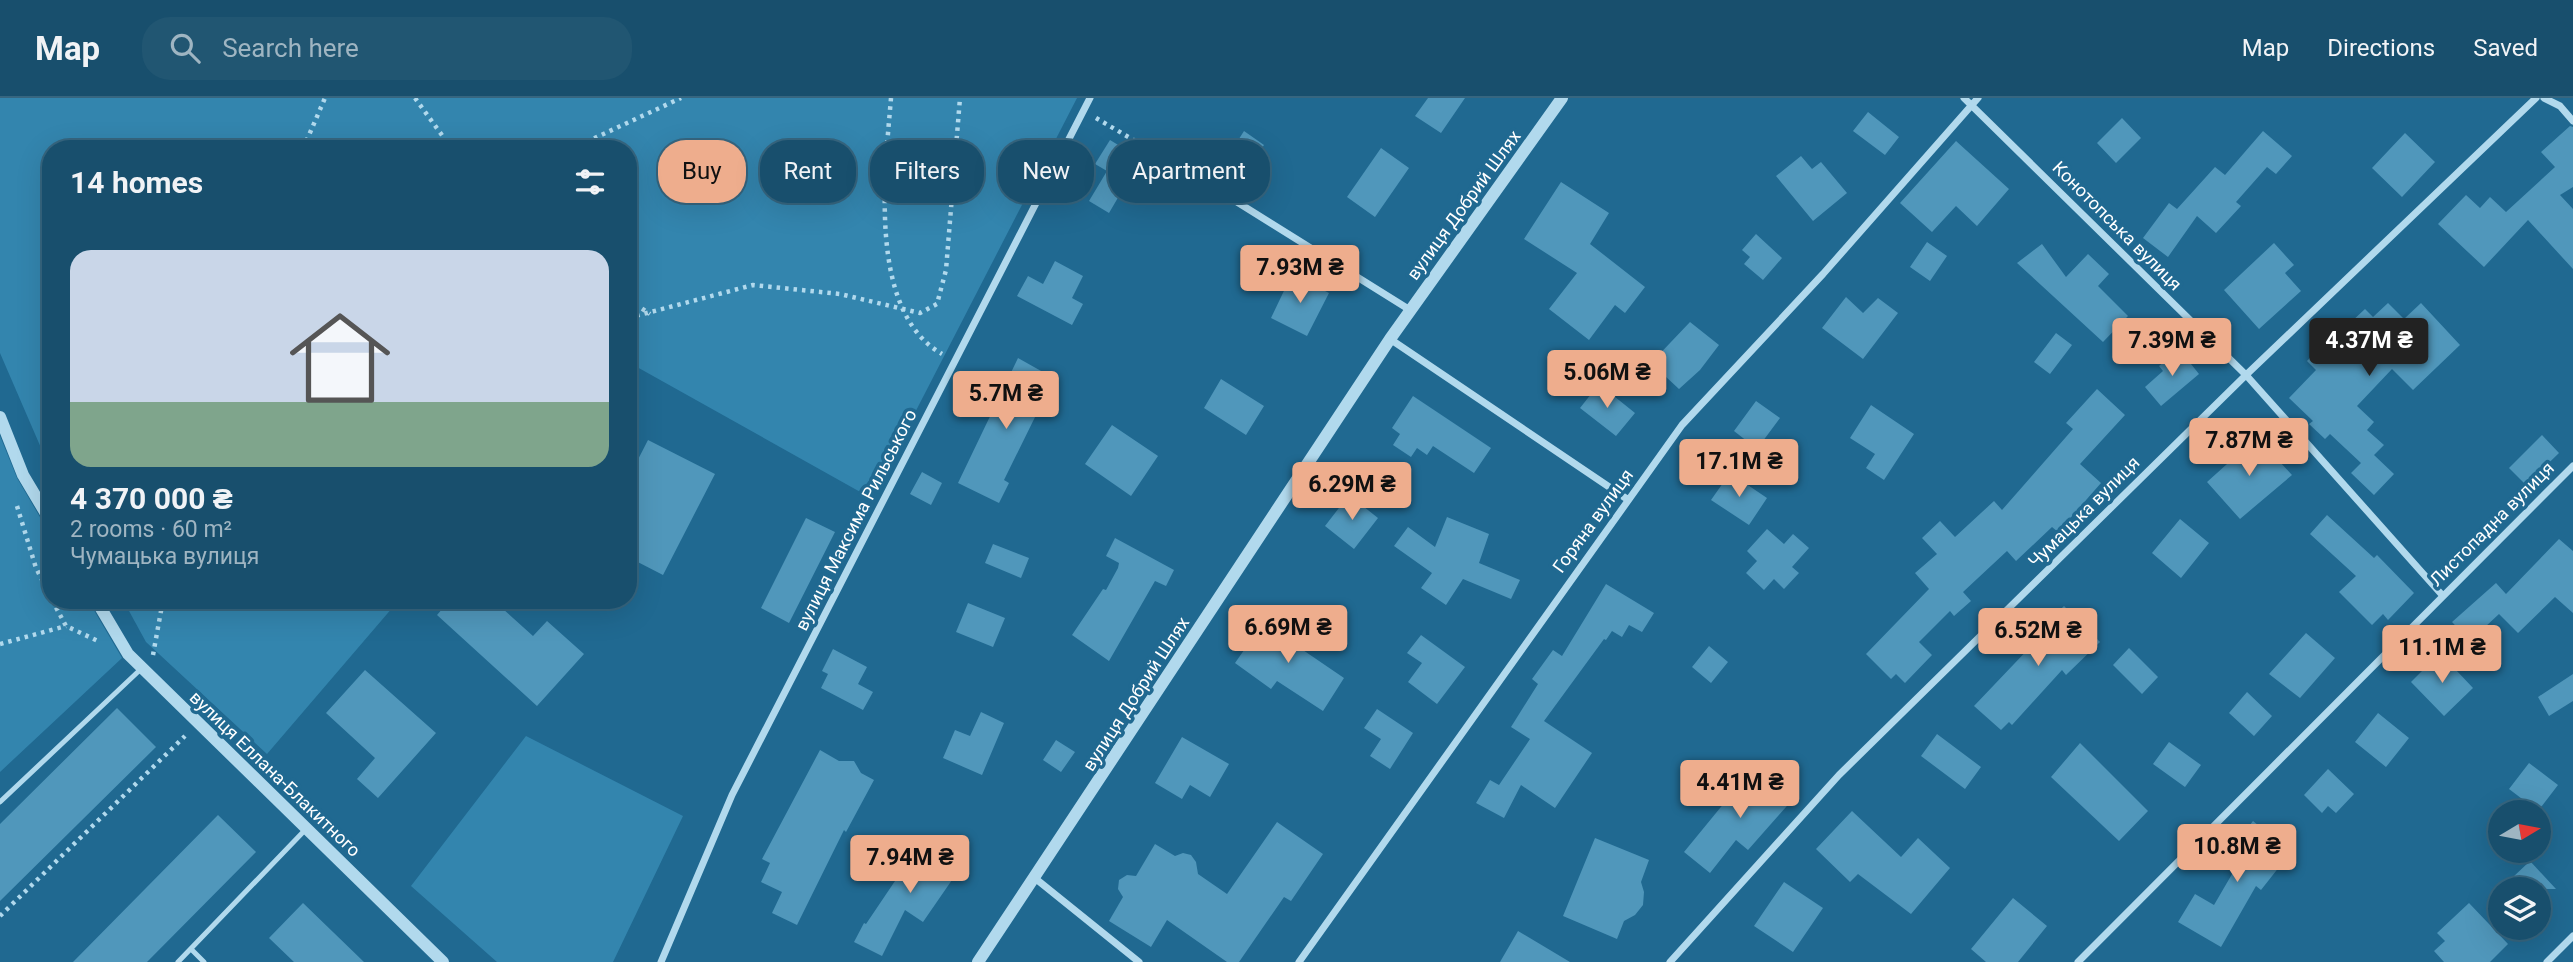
<!DOCTYPE html>
<meta charset="utf-8">
<style>
body{margin:0;font-family:Roboto,sans-serif;background:#215672;color:#f1f3f6;height:100vh;display:flex;flex-direction:column;font-size:26px;white-space:nowrap}
*{box-sizing:border-box;margin:0}
p{font-size:23px;color:#9fb5c2}
.icon{flex:none;width:38px;height:38px;fill:none;stroke:currentColor;stroke-width:2;stroke-linecap:round;stroke-linejoin:round}
.map{position:relative;flex:1;overflow:hidden}
.details{position:absolute;left:42px;top:42px;width:595px;height:469px;display:flex;flex-direction:column;background:#184f6d;border-radius:28px;box-shadow:0 7px 28px #0002,0 0 0 2px #366680}
.details>*{flex:none}
.top-card{position:absolute;left:658px;top:42px;width:665px;height:63px;display:flex;gap:14px}
.needle{width:46px;rotate:80deg}
.buttons{position:absolute;left:2488px;top:702px;display:grid;gap:14px}
.buttons a{display:grid;place-items:center;width:63px;height:63px;border-radius:50%;background:#184f6d;box-shadow:0 7px 28px #0002,0 0 0 2px #366680;font-size:35px}
.price{position:absolute;translate:-50% -60px;padding:0 16px;border-radius:7px;background:#eead8d;color:#111;font-size:23px;line-height:46px;filter:drop-shadow(0 2px 4px #0008)}
.price::after{content:'';position:absolute;left:50%;top:42px;width:21px;height:16px;margin-left:-10px;background:inherit;clip-path:polygon(0 0,100% 0,50% 100%)}
.price.active{background:#222;color:#fff}
ul{padding:0;list-style:none}
li{display:grid;align-content:center;gap:14px;height:371px;padding:0 28px}
li+li{border-top:2px solid #366680}
li span{display:grid;place-items:center;height:217px;border-radius:21px;color:#555}
li>.icon{margin-inline-start:auto}
span .icon{width:126px;height:126px;fill:#fffc;stroke-width:1}
li b{font-size:30px}
h2{display:flex;justify-content:space-between;align-items:center;height:84px;padding:0 28px;font-size:30px}
.chip{padding:0 24px;border-radius:28px;background:#184f6d;box-shadow:0 7px 28px #0002,0 0 0 2px #366680;font-size:24px;line-height:63px}
.chip.active{background:#eead8d;color:#111}
header{display:flex;align-items:center;gap:42px;box-sizing:border-box;height:98px;padding:0 35px;background:#184f6d;border-bottom:2px solid #366680}
header strong{font-size:33px}
nav{display:flex;gap:38px;margin-inline-start:auto;font-size:24px}
.search{width:490px;height:63px;background:#215672;display:flex;align-items:center;gap:18px;box-sizing:border-box;padding:0 24px;border-radius:28px;color:#9fb5c2;font-size:26px}
.map>svg:first-child{display:block}
.green{fill:#3385ae}
.building{fill:#5097bb}
.lines{fill:none;stroke-linecap:round;stroke-linejoin:round}
.path{stroke:#b1d9ed;stroke-width:4.5;stroke-dasharray:3.5 5;stroke-linecap:butt}
.service{stroke:#b1d9ed;stroke-width:5}
.minor{stroke:#b1d9ed;stroke-width:7}
.tertiary{stroke:#b1d9ed;stroke-width:12}
.labels{text-anchor:middle;stroke-width:7;stroke-linejoin:round;paint-order:stroke}
.street-label{font-size:18px;fill:#fff;stroke:#206991}
</style>
<header>
<strong>Map</strong>
<div class="search"><svg class="icon" aria-label="search" viewBox="0 0 24 24"><circle cx="10" cy="10" r="6"/><path d="M15 15l6 6"/></svg>Search here</div>
<nav><a>Map</a><a>Directions</a><a>Saved</a></nav>
</header>
<div class="map">
<svg width="2573" height="864" viewBox="0 0 2573 864">
<rect width="100%" height="100%" fill="#206991"/>
<path class="green" d="M 0,0 L 1077,0 L 871,400 L 628,264 L 628,51 L 51,51 L 51,373 L 0,255 Z
M 0,338 L 17,380 L 51,438 L 51,502 L 88,502 L 122,560 L 0,674 Z
M 123,502 L 399,502 L 267,656 L 146,544 Z
M 526,638 L 683,718 L 613,864 L 497,864 L 411,788 Z"/>
<path class="building" d="M 1428,0 L 1465,0 L 1441,35 L 1415,18 Z
M 1868,14 L 1899,39 L 1885,57 L 1853,33 Z
M 2122,20 L 2141,40 L 2116,65 L 2097,45 Z
M 2570,28 L 2573,29 L 2573,89 L 2560,97 L 2573,111 L 2573,171 L 2528,122 L 2484,169 L 2438,126 L 2466,97 L 2480,110 L 2490,99 L 2506,114 L 2555,69 L 2541,54 Z
M 1244,33 L 1264,47 L 1242,79 L 1223,66 Z
M 2263,33 L 2292,58 L 2276,76 L 2267,69 L 2236,104 L 2241,108 L 2216,135 L 2197,118 L 2168,159 L 2143,140 L 2169,105 L 2177,111 L 2215,69 L 2225,77 Z
M 2405,35 L 2435,64 L 2402,99 L 2372,70 Z
M 1110,42 L 1166,76 L 1151,101 L 1126,86 L 1109,115 L 1089,103 L 1107,73 L 1095,66 Z
M 1956,43 L 2009,91 L 1977,128 L 1956,108 L 1932,134 L 1900,105 Z
M 1381,50 L 1409,70 L 1375,119 L 1347,99 Z
M 1801,58 L 1812,71 L 1821,64 L 1847,95 L 1813,123 L 1776,78 Z
M 1561,84 L 1609,115 L 1590,146 L 1645,189 L 1625,215 L 1615,207 L 1589,242 L 1549,211 L 1577,175 L 1524,141 Z
M 1756,136 L 1782,160 L 1763,182 L 1744,166 L 1750,159 L 1742,152 Z
M 1927,144 L 1947,158 L 1930,183 L 1910,169 Z
M 2274,145 L 2294,167 L 2285,175 L 2301,193 L 2259,231 L 2224,192 Z
M 2042,146 L 2066,179 L 2088,156 L 2109,176 L 2098,188 L 2128,218 L 2103,244 L 2017,165 Z
M 1055,163 L 1083,178 L 1072,200 L 1083,206 L 1072,227 L 1017,198 L 1028,178 L 1043,186 Z
M 1292,176 L 1329,195 L 1307,238 L 1271,220 Z
M 1846,199 L 1863,215 L 1878,200 L 1898,215 L 1863,261 L 1822,230 Z
M 2388,205 L 2404,221 L 2421,205 L 2460,247 L 2413,292 L 2392,271 L 2357,308 L 2374,324 L 2367,332 L 2384,347 L 2374,357 L 2394,376 L 2374,397 L 2351,375 L 2361,365 L 2330,336 L 2325,341 L 2309,326 L 2313,323 L 2289,300 L 2316,272 L 2307,263 L 2333,236 L 2336,238 L 2365,211 L 2373,219 Z
M 1690,224 L 1719,247 L 1700,272 L 1679,291 L 1651,265 Z
M 2056,235 L 2072,247 L 2050,276 L 2034,264 Z
M 2179,251 L 2199,276 L 2161,308 L 2145,289 L 2163,273 L 2159,268 Z
M 1018,260 L 1050,278 L 1044,290 L 1052,295 L 1041,315 L 1038,313 L 1004,382 L 1009,385 L 999,405 L 958,385 Z
M 1221,281 L 1264,308 L 1246,337 L 1204,310 Z
M 1599,286 L 1635,315 L 1616,338 L 1580,310 Z
M 2097,291 L 2125,317 L 2080,366 L 2101,385 L 2058,434 L 2052,429 L 2016,463 L 2007,453 L 1963,494 L 1971,503 L 1954,518 L 1950,513 L 1919,544 L 1932,557 L 1905,585 L 1896,576 L 1891,581 L 1866,556 L 1929,491 L 1915,475 L 1937,456 L 1922,440 L 1940,423 L 1955,439 L 1994,403 L 2002,412 L 2073,331 L 2066,325 Z
M 1413,298 L 1491,350 L 1474,375 L 1433,348 L 1427,357 L 1417,350 L 1411,359 L 1393,347 L 1400,336 L 1392,330 Z
M 1756,303 L 1780,320 L 1757,351 L 1734,333 Z
M 1871,307 L 1914,336 L 1884,382 L 1866,370 L 1875,356 L 1850,340 Z
M 1112,327 L 1158,358 L 1131,398 L 1085,366 Z
M 2542,337 L 2559,355 L 2526,387 L 2509,370 Z
M 2257,339 L 2292,377 L 2240,421 L 2207,384 Z
M 648,342 L 715,376 L 663,477 L 628,459 L 628,381 Z
M 922,374 L 942,385 L 931,407 L 910,396 Z
M 1730,375 L 1767,400 L 1749,427 L 1711,402 Z
M 1349,397 L 1378,420 L 1354,451 L 1325,428 Z
M 2327,417 L 2374,460 L 2377,457 L 2414,495 L 2388,522 L 2383,516 L 2372,527 L 2339,494 L 2356,478 L 2310,436 Z
M 1447,419 L 1489,436 L 1479,465 L 1520,482 L 1511,501 L 1463,481 L 1446,507 L 1421,490 L 1432,475 L 1394,448 L 1408,429 L 1435,449 Z
M 806,420 L 835,434 L 789,525 L 761,510 Z
M 2180,421 L 2209,445 L 2181,480 L 2152,455 Z
M 1767,431 L 1784,446 L 1793,436 L 1809,450 L 1792,469 L 1799,475 L 1784,491 L 1774,481 L 1764,492 L 1746,475 L 1757,463 L 1747,453 Z
M 1115,440 L 1174,472 L 1166,488 L 1155,483 L 1109,563 L 1072,537 L 1103,491 L 1106,492 L 1118,470 L 1119,465 L 1106,458 Z
M 2559,441 L 2573,453 L 2573,515 L 2555,499 L 2518,535 L 2499,516 L 2470,543 L 2452,524 L 2496,485 L 2506,496 Z
M 993,446 L 1029,460 L 1021,480 L 985,465 Z
M 1606,486 L 1654,515 L 1642,534 L 1629,527 L 1622,539 L 1612,533 L 1606,542 L 1604,541 L 1544,623 L 1592,655 L 1555,710 L 1521,687 L 1504,720 L 1476,705 L 1490,682 L 1499,687 L 1530,641 L 1511,629 L 1538,586 L 1532,581 L 1553,552 L 1562,558 Z
M 450,502 L 493,502 L 533,538 L 547,523 L 584,556 L 537,608 L 437,517 Z
M 968,505 L 1005,520 L 993,549 L 956,534 Z
M 2064,508 L 2100,544 L 2066,577 L 2062,572 L 2012,627 L 2009,624 L 2001,632 L 1974,608 L 2034,545 L 2030,541 Z
M 1268,518 L 1304,544 L 1300,550 L 1344,580 L 1323,613 L 1277,583 L 1271,591 L 1235,565 Z
M 2306,535 L 2335,560 L 2300,600 L 2269,576 Z
M 1421,537 L 1465,569 L 1437,606 L 1408,584 L 1422,565 L 1407,555 Z
M 1709,548 L 1728,564 L 1711,585 L 1692,569 Z
M 2129,550 L 2158,579 L 2142,596 L 2113,567 Z
M 833,551 L 867,569 L 858,586 L 873,594 L 863,612 L 821,590 L 828,576 L 822,573 Z
M 2440,555 L 2473,590 L 2444,618 L 2411,584 Z
M 365,572 L 436,635 L 378,700 L 357,681 L 375,660 L 326,615 Z
M 2573,576 L 2573,603 L 2549,618 L 2538,599 Z
M 2247,594 L 2272,618 L 2254,638 L 2229,615 Z
M 117,610 L 156,649 L 0,803 L 0,726 Z
M 1377,611 L 1413,635 L 1390,671 L 1370,658 L 1381,641 L 1364,630 Z
M 981,614 L 1004,625 L 982,677 L 943,660 L 955,632 L 970,638 Z
M 2378,615 L 2409,640 L 2386,669 L 2355,644 Z
M 1937,636 L 1981,669 L 1965,691 L 1921,658 Z
M 1182,639 L 1229,666 L 1210,699 L 1190,687 L 1182,701 L 1155,685 Z
M 1056,642 L 1075,654 L 1061,674 L 1043,662 Z
M 2169,644 L 2201,667 L 2185,689 L 2153,666 Z
M 2080,645 L 2148,713 L 2119,743 L 2051,679 Z
M 820,652 L 839,663 L 854,663 L 861,675 L 874,682 L 846,734 L 844,732 L 797,827 L 772,815 L 782,794 L 761,784 L 770,765 L 762,761 Z
M 2529,665 L 2558,687 L 2538,713 L 2509,691 Z
M 1761,670 L 1794,700 L 1748,752 L 1736,742 L 1710,775 L 1684,754 L 1725,704 L 1728,707 Z
M 2328,671 L 2354,696 L 2336,715 L 2328,708 L 2322,715 L 2304,697 Z
M 1852,713 L 1901,759 L 1918,740 L 1950,770 L 1911,816 L 1858,776 L 1850,784 L 1816,751 Z
M 218,717 L 256,754 L 147,864 L 73,864 Z
M 2253,723 L 2291,754 L 2261,792 L 2256,788 L 2221,849 L 2178,824 L 2195,796 L 2214,807 L 2235,771 L 2223,761 Z
M 1277,724 L 1323,756 L 1291,803 L 1284,799 L 1239,864 L 1227,864 L 1167,822 L 1151,849 L 1109,823 L 1123,799 L 1118,791 L 1119,782 L 1127,777 L 1136,778 L 1155,746 L 1175,758 L 1183,755 L 1191,757 L 1196,764 L 1198,776 L 1227,796 Z
M 924,740 L 963,766 L 923,824 L 905,812 L 882,858 L 854,844 L 864,825 L 866,826 Z
M 1595,740 L 1649,762 L 1641,784 L 1644,794 L 1643,807 L 1635,817 L 1624,823 L 1617,841 L 1563,818 Z
M 2530,763 L 2556,791 L 2523,791 L 2512,780 Z
M 1784,784 L 1823,810 L 1793,854 L 1754,828 Z
M 2013,800 L 2047,828 L 2018,864 L 1986,864 L 1971,851 Z
M 303,805 L 364,864 L 294,864 L 269,840 Z
M 2469,805 L 2508,846 L 2490,864 L 2444,864 L 2434,853 L 2445,843 L 2437,835 Z
M 1518,833 L 1570,864 L 1500,864 Z"/>
<g class="lines">
<path class="path" d="M 415,0 L 452,51
M 891,0 C 885,74 867,213 942,256
M 1096,20 L 1200,81
M 303,51 L 325,0
M 571,51 L 681,0
M 628,201 L 650,216
M 628,220 L 753,187 L 840,196 L 920,215 L 937,206 L 946,172 L 960,0
M 17,408 L 36,470 L 51,499
M 52,502 L 66,528 L 98,543
M 0,546 L 66,528
M 153,557 L 163,502
M 0,818 L 185,638"/>
<path class="service" d="M 0,704 L 142,570
M 191,851 L 204,864
M 178,864 L 306,731"/>
<path class="minor" d="M 1964,0 L 2246,277 L 2443,498
M 2544,0 L 2560,8 L 2573,23
M 1213,89 L 1410,212
M 1390,241 L 1627,401
M 1036,781 L 1139,864
M 661,864 L 732,697 L 1090,0
M 1299,864 L 1682,327 L 1823,176 L 1978,0
M 1670,864 L 1839,677 L 2246,277 L 2536,0
M 2078,864 L 2573,368
M 2547,864 L 2573,838"/>
<path class="tertiary" d="M 0,319 L 23,377 L 51,424
M 96,502 L 128,556 L 443,864
M 978,864 L 1390,241 L 1562,0"/>
</g>
<g class="labels">
<g class="street-label">
<text transform="translate(1464 107) rotate(-54)" y="6">вулиця Добрий Шлях</text>
<text transform="translate(2117 128) rotate(45)" y="6">Конотопська вулиця</text>
<text transform="translate(2084 414) rotate(-45)" y="6">Чумацька вулиця</text>
<text transform="translate(856 422) rotate(-63)" y="6">вулиця Максима Рильського</text>
<text transform="translate(1593 423) rotate(-54)" y="6">Горяна вулиця</text>
<text transform="translate(2492 426) rotate(-45)" y="6">Листопадна вулиця</text>
<text transform="translate(1136 596) rotate(-57)" y="6">вулиця Добрий Шлях</text>
<text transform="translate(275 676) rotate(44)" y="6">вулиця Еллана-Блакитного</text>
</g>
</g>
</svg>
<div class="buttons">
<a><svg class="needle" viewBox="-14 -14 28 28"><path d="M0-13l5 13h-10z" fill="#e53935"/><path d="M0 13l5-13h-10z" fill="#9fb5c2"/></svg></a>
<a><svg class="icon" aria-label="layers" viewBox="0 0 24 24"><path d="M12 4l9 5-9 5-9-5zM3 14l9 5 9-5"/></svg></a>
</div>
<b class="price" style="left:1300px;top:207px">7.93M ₴</b>
<b class="price" style="left:2172px;top:280px">7.39M ₴</b>
<b class="price active" style="left:2369px;top:280px">4.37M ₴</b>
<b class="price" style="left:1607px;top:312px">5.06M ₴</b>
<b class="price" style="left:1006px;top:333px">5.7M ₴</b>
<b class="price" style="left:2249px;top:380px">7.87M ₴</b>
<b class="price" style="left:1739px;top:401px">17.1M ₴</b>
<b class="price" style="left:1352px;top:424px">6.29M ₴</b>
<b class="price" style="left:1288px;top:567px">6.69M ₴</b>
<b class="price" style="left:2038px;top:570px">6.52M ₴</b>
<b class="price" style="left:2442px;top:587px">11.1M ₴</b>
<b class="price" style="left:1740px;top:722px">4.41M ₴</b>
<b class="price" style="left:2237px;top:786px">10.8M ₴</b>
<b class="price" style="left:910px;top:797px">7.94M ₴</b>
<div class="top-card">
<a class="chip active">Buy</a>
<a class="chip">Rent</a>
<a class="chip">Filters</a>
<a class="chip">New</a>
<a class="chip">Apartment</a>
</div>
<section class="details">
<h2>14 homes<svg class="icon" aria-label="filters" viewBox="0 0 24 24"><path d="M4 7h16M4 17h16"/><circle cx="9" cy="7" r="2"/><circle cx="15" cy="17" r="2"/></svg></h2>
<ul>
<li><span style="background:linear-gradient(#c9d6e8 70%,#7fa58c 0)"><svg class="icon" aria-label="home" viewBox="0 0 24 24"><path d="M3 11l9-7 9 7M6 9v11h12V9"/></svg></span><div><b>4 370 000 ₴</b><p>2 rooms · 60 m²</p><p>Чумацька вулиця</p></div></li>
</ul>
</section>
</div>
